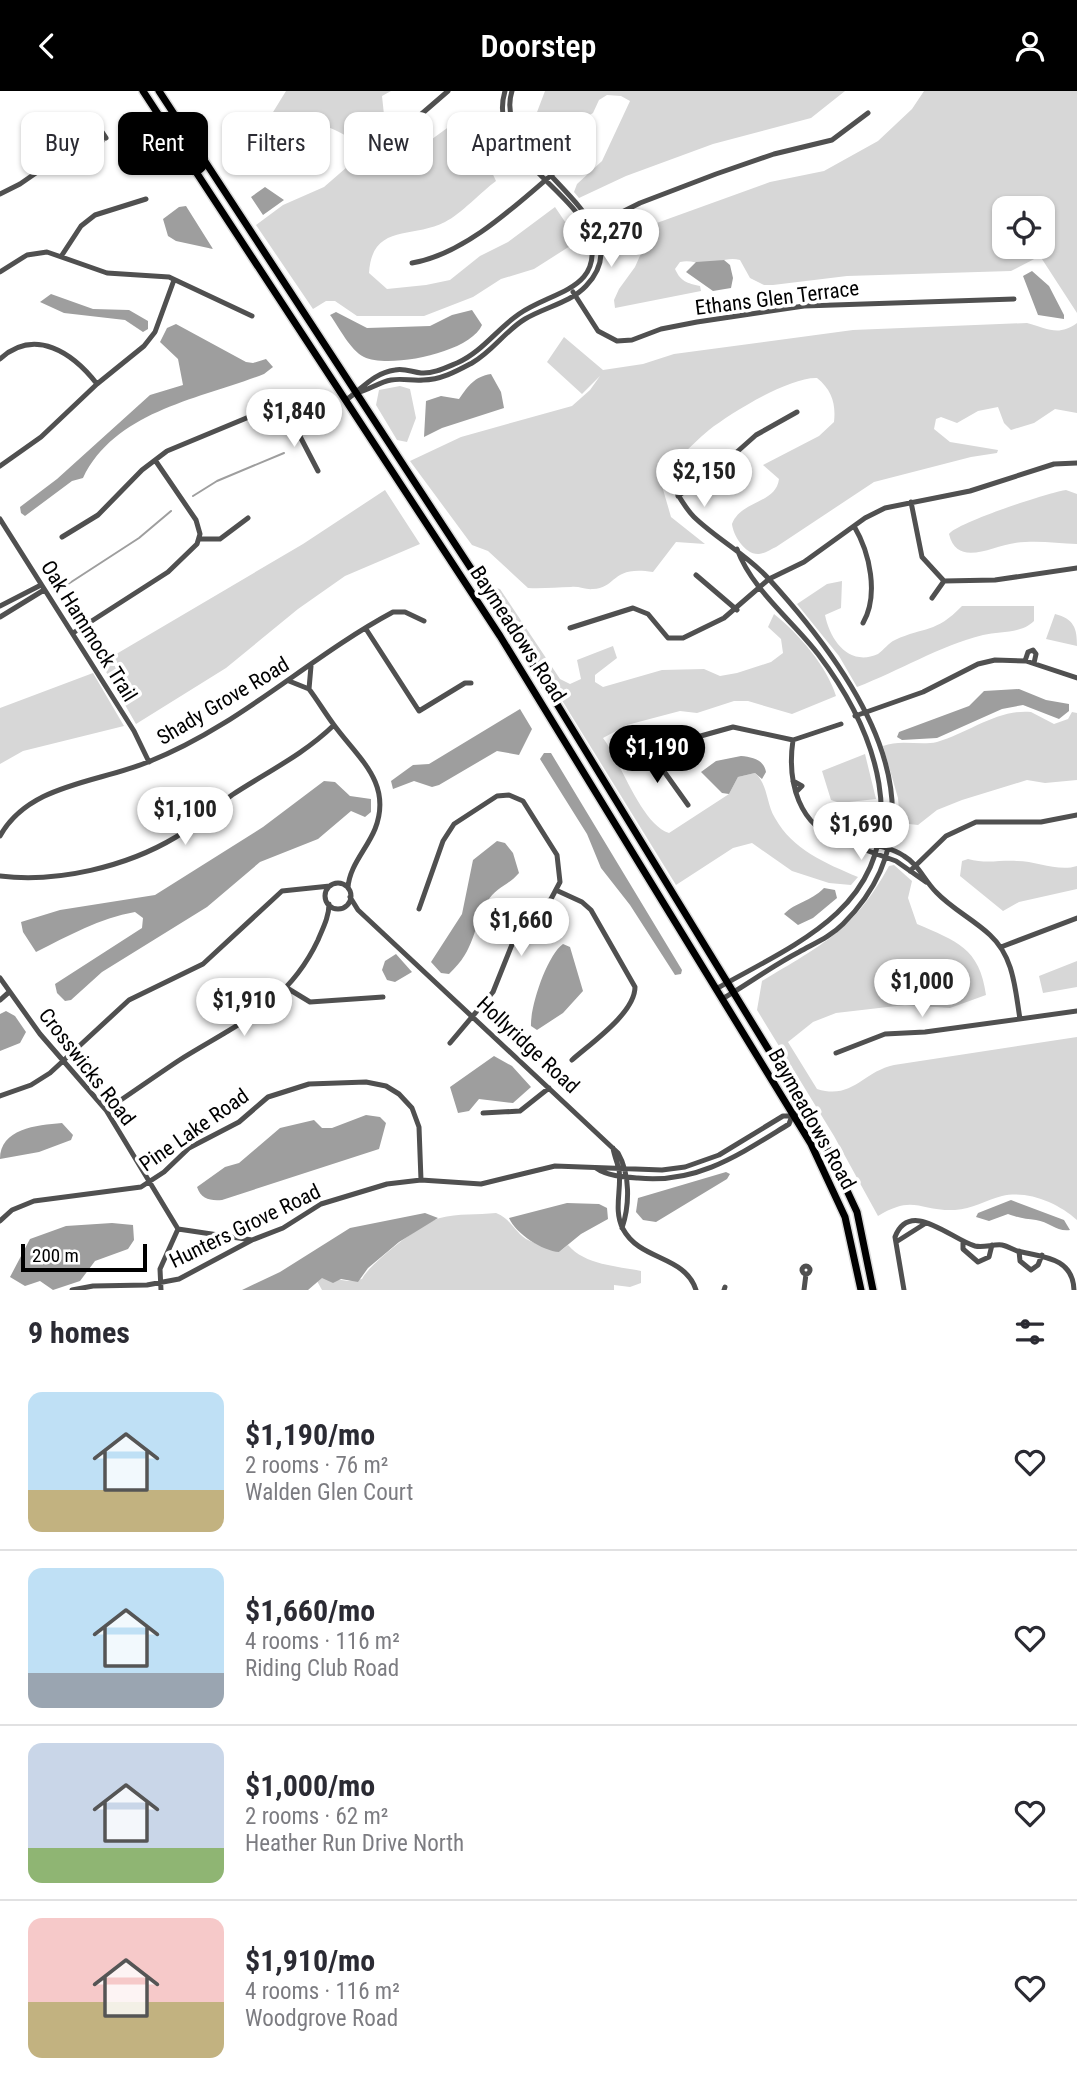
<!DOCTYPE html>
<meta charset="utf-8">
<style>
body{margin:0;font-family:"Roboto Condensed",sans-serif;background:#f7f7f7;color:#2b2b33;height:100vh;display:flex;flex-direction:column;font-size:26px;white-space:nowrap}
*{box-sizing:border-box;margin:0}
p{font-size:23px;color:#7c7c81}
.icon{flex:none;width:38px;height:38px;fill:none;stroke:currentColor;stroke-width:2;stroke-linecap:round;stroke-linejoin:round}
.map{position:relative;height:1199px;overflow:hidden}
.side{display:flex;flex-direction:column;background:#fff;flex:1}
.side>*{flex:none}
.top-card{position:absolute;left:21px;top:21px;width:700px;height:63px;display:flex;gap:14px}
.buttons{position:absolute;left:992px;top:105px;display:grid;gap:14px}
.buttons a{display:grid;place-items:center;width:63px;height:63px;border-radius:14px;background:#fff;box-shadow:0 2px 5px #0004;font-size:35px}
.scale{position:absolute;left:21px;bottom:18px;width:126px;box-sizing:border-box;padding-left:7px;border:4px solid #000;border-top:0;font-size:19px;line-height:24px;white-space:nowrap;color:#000;-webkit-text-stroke:5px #fff;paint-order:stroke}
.price{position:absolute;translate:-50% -60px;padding:0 16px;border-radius:24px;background:#fff;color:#222;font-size:23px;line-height:46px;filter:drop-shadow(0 2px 4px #0008)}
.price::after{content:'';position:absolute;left:50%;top:42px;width:21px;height:16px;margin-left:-10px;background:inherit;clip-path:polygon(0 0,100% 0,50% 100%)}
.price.on{background:#000;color:#fff}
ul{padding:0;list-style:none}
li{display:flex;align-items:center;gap:21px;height:175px;padding:0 28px}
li+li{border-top:2px solid #e1e1e2}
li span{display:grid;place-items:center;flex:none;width:196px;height:140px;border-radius:14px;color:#555}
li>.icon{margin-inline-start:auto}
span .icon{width:84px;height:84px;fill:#fffc;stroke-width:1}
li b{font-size:30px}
h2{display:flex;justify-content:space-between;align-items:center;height:84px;padding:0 28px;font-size:30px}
.tag{padding:0 24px;border-radius:14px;background:#fff;box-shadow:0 2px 5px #0004;font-size:24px;line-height:63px}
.tag.on{background:#000;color:#fff}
header{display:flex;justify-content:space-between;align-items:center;height:91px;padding:0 28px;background:#000;color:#fff;font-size:32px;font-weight:600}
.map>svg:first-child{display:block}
.green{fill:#d7d7d7;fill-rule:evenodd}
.water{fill:#9e9e9e}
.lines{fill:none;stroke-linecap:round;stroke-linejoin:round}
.stream{stroke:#9e9e9e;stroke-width:2}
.major-casing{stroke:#dbdbdb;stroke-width:10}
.minor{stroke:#505050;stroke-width:5}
.major{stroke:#000;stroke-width:7}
.labels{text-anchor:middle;stroke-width:7;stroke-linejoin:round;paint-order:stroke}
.street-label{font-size:21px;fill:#000;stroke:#fff}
</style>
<header><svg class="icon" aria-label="back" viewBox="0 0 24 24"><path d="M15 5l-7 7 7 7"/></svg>Doorstep<svg class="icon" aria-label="person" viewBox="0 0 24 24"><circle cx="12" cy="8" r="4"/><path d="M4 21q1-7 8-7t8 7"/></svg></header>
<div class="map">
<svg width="1077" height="1199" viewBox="0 0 1077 1199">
<rect width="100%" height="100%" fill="#fff"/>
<path class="green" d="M 286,0 L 391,0 L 382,5 L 388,61 L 428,51 L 465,24 L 496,90 C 481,101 461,123 445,131 C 412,148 372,132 369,182 L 387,198 L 426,194 L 450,189 L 480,165 L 508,151 L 555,116 L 578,150 L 534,178 L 501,188 L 473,206 L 424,225 L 357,225 L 335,210 L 326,210 L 313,218 L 256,134 L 283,114 L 324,96 L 362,63 C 356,44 326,35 308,29 L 284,44 L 275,62 L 262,39 Z
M 545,0 L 845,0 L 811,27 L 713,53 L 626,85 L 579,107 L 574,101 L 577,93 L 602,70 L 630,10 L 621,5 L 607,4 L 599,9 L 593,22 L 539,58 L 532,50 L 531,37 Z
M 924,0 L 1077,0 L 1077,222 L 1040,165 L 1011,180 L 847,185 L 773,194 L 764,194 L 750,187 L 740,169 C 727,165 717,173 704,173 C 695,172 690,169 680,171 L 675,178 C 681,191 687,192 700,195 L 701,200 L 615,217 L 614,209 L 619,198 L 635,176 L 654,133 L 770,91 L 824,80 L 878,50 L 912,18 ZM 1004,117 L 1043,117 L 1043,156 L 1004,156 Z
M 1027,232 C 1047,237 1058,246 1077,232 L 1077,322 L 1055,318 L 1034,332 L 1011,339 L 1004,332 L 998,316 L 978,320 L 957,332 L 941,326 L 936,328 L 934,338 L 950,351 L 998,359 L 997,362 L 971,366 L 874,391 L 776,456 C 771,458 764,463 759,463 C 745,464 733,444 732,433 C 741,409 776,413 779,388 L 763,374 L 819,345 L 834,331 C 836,313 832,299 817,287 C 789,286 731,322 709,339 C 699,347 690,357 680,365 C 673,371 665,374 658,381 L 671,426 L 705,453 L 676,451 L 653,481 C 611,474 617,497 593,498 C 586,499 579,495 571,496 C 557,496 542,498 528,497 L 488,460 L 472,454 L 410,370 L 461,346 L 572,315 L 590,299 L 600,285 L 582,303 L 547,271 L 564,246 L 603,279 L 643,273 L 674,263 L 853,239 Z
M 400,295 L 410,298 L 416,327 L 407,351 L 397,349 L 376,314 L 379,299 Z
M 385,399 L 420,453 L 345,485 L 298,518 L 226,577 L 136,633 L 101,572 L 303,453 Z
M 1066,399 L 1077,403 L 1077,453 C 1057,452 1035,449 1015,452 C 992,455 957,477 949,443 C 956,432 1050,401 1066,399 Z
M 842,490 L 841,517 L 825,524 C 830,549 849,576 878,563 C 884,559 888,552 895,549 C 925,535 935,543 962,515 L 1034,515 L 1034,530 C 1021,543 1000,540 983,544 C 939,555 899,580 857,596 L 839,565 L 797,513 L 827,493 Z
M 492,496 L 500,498 L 560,588 L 570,593 L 581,588 L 577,569 L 613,555 L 617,567 L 595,584 L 595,591 L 603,596 L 662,579 L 704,578 L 720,585 L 737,582 L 771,571 L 783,562 L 781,548 L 768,536 L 774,523 C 798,542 827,575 836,605 L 792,623 L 748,610 L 734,610 L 697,622 L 680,620 L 627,634 L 603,647 C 621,671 641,733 669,742 L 729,703 L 738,686 L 755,682 C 768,693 766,712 775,727 C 793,759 825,772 858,786 L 851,794 L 829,792 L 792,780 L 752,752 L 733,757 L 676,794 Z
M 1055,523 C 1074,528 1077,537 1077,555 L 1046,548 Z
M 93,582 L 124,635 L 23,660 L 0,673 L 0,617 Z
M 1031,621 L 1054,633 L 1068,628 L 1072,621 L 1077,622 L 1077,689 L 1045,692 L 1027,689 L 962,709 L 937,719 L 918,734 L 900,732 L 898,707 L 883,655 C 901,648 919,655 937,651 C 969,642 997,618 1031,621 Z
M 865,663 L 876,708 L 840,712 L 831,709 L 822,680 Z
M 968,768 C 986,773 999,769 1017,770 C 1037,770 1058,781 1077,775 L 1077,798 L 1019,811 L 1003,820 L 960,785 L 962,770 Z
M 894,774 L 912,790 L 908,807 L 917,833 C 956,850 980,857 986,904 L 950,917 L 905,914 L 836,922 L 813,931 L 788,951 L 817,998 C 853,1009 862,981 894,974 L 1077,946 L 1077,1129 C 1058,1112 1028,1099 1002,1105 C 986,1109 972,1118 955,1119 C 918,1120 914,1103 878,1125 L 834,1045 L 757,919 L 762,890 C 822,854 854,839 889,775 Z
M 1077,870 L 1077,896 L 1043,902 L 1039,885 Z
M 496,1122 C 511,1128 513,1139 526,1148 C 537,1154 548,1156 559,1161 L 568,1154 C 585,1174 617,1175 641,1180 L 641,1192 L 630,1196 L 614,1194 L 614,1199 L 322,1199 L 317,1190 L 322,1186 L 348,1190 L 362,1188 C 370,1172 423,1131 440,1127 C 458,1122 478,1124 496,1122 Z"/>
<path class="water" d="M 265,96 L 284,109 L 263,124 L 251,106 Z
M 186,115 L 213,158 L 176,150 L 168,145 L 163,128 L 179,116 Z
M 724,169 L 730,174 L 733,187 L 731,197 L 713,200 L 686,181 L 696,171 Z
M 1032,180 L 1049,195 L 1064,224 L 1064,228 L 1038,224 L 1023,185 Z
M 51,203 L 93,218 L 129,219 L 148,230 L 148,238 L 143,241 L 125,229 L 64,222 L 40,211 Z
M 472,219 L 482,234 C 470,262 388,278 364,266 C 350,259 339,236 330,224 L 336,221 L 367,237 L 430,235 L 452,224 Z
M 176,233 L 246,271 L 253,272 L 266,268 L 273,276 L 264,283 C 201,308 116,319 83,387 L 72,390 L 25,425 L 21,422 L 20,416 L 57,388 L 150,304 L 183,294 L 178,268 L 160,251 L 167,237 Z
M 491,283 L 501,301 L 504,317 L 442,337 L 424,346 L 426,310 L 441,305 L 459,308 C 469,294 474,286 491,283 Z
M 1019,598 L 1046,609 L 1069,613 L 1069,620 L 1059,628 L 1023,614 L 1002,618 L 937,647 L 902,649 L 897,646 L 899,641 L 969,615 L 984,600 Z
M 520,618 L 532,638 L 519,664 L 497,660 L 439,694 L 432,696 L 414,690 L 393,698 L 391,690 L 413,674 L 429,673 Z
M 544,662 L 551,662 L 682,879 L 681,883 L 675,884 L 630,814 L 601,777 L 587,743 L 540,668 Z
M 741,665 C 753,666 764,669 766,681 L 762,688 L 755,682 L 738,686 L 729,703 L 722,702 L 701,681 L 716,670 Z
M 324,690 L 335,691 L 350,705 L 371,708 L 371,721 L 365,726 L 351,720 L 318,748 L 260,771 L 207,816 L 102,881 L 71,909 L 65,910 L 57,902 L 55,893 L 142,837 L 143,827 L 135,821 C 100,827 68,845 36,861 L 23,841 L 21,831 L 60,819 L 155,804 L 263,736 Z
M 497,750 L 505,752 L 513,762 L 519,782 C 509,794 496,796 487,811 C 472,838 476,858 449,883 L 441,882 L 431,871 L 462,823 L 473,769 Z
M 824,797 L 835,799 L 837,807 L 813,827 L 798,834 L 784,823 C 796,811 810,811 824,797 Z
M 563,853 L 570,856 L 583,900 L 563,922 L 537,939 L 531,935 C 530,916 547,864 563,853 Z
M 396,863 L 412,881 L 395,891 L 387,889 L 382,879 L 385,870 Z
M 6,920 L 15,925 L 26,941 L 20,952 L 0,960 L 0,923 Z
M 494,965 L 512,975 L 531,996 L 513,1012 L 479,1008 L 469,1020 L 458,1022 L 450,996 Z
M 366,1024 L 380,1026 L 386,1032 L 379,1058 L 222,1109 C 210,1110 201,1108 197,1096 L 225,1076 L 239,1072 L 280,1037 L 314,1029 L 322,1037 L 332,1037 Z
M 62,1032 L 73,1044 L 71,1049 L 39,1061 L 0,1068 C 0,1038 36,1034 62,1032 Z
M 726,1081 L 730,1083 L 727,1088 L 656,1131 L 643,1129 L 636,1121 L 638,1107 Z
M 1011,1109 L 1064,1129 L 1070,1139 C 1057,1141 1049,1131 1036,1129 C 1026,1128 1019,1127 1008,1123 L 989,1130 L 976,1126 L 978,1122 Z
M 567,1112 L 599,1113 L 607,1117 L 608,1128 L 581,1143 L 559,1161 C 543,1160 516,1143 509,1127 Z
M 425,1122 L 438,1127 L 399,1151 L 368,1177 L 358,1191 L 341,1188 L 333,1192 L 322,1187 L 308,1199 L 242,1199 L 280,1181 L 350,1137 Z
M 112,1132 L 133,1134 L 134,1149 L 128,1158 L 95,1170 L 80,1190 L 53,1199 L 40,1190 L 25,1195 L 10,1186 L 30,1148 L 66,1135 Z"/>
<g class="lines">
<path class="stream" d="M 193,405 L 217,390 L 284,362
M 62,497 L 139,447 L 171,420"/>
<defs>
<path id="major" d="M 143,0 L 500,545 L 811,1053 L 845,1126 L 861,1199
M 159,0 L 519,551 L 822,1046 L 857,1121 L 873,1199"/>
</defs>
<use href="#major" class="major-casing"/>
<path class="minor" d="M 418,26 L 448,0
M 75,55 L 100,38 L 106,47
M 0,103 L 20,93 L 72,57 L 102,50
M 594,135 L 640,112 L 716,83 L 774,63 L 832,49 L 868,22
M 62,164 L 81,135 L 95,124 L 146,108
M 412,172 C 472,162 529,101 575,64 L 584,51
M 0,181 L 27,164 L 47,161 L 107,182 L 169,186 L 252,225
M 573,201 L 598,240 L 617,250 L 632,249 L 661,238 L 697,231 L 804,215 L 1014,208
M 0,268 C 35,236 73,262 97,293
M 356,302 C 369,299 379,291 391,289 C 402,287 412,290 423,289 C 441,289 457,280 472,272 C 493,260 505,240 525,228 C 545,216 570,212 586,195 C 650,128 489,71 512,0
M 346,309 C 362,298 373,282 395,279 C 404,277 412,281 421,282 C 433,283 445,277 457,272 C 482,261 497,238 519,223 C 554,199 606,199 589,141 C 567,94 487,60 505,0
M 0,375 L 41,346 L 97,293 L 144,255 L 155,241 L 174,189
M 665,383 C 675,397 682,414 694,426 C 718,449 746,463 768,487 C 851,578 956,721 843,833 C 830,846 815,852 799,861 C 772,875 748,893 722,908
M 678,405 L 720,376 L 756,344 L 797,321
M 911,411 L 922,466 L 944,490 L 995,489 L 1077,477
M 0,428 L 134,640 L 149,671
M 854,435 C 870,462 879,504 863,532
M 62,446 L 98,424 L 142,379 L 167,360 L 256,323 L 278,323 L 293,332 L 318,380
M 199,448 L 220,448 L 248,427
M 696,484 L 737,519
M 932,507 L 944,490
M 0,515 L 41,494
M 0,526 L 44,499
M 570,537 L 633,517 L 648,523 L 668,547 L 683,547 L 724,527 L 769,488 L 804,471 L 865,427 L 885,417 L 970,400 L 1054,373 L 1077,372
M 366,538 L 419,620 L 465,592 L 471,592
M 73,542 L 168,481 L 197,453 L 200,443 L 196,429 L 155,369
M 1025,570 L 1028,561 L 1033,559 L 1036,563 L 1034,572
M 311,575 L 309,598 C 318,610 325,622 334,634 C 358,667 393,692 375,738 C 367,758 349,775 348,797
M 289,590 L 309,598
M 855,625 L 923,601 L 978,573 L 995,569 L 1026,570 L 1077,587
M 793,649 C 787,690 798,737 843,749 C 864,755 885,752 904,765 C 919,774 924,789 936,801 C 952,818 973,828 990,844 C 1014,866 1015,898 1020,928
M 653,656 L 663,679 L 688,714
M 636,663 L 733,636 L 793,649 L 841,633
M 793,690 L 802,695 L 796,701
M 0,745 C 29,693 97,692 148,671 C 238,636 309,566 393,521 L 405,521 L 424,530
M 847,750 L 849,739 L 854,737 L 857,742 L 855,751
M 855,751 L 860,757 L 896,770 L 926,791
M 910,780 L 946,745 L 976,731 L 1041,731 L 1077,724
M 0,785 C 57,792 126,776 176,746 C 196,734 213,718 232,704 C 267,681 303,664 334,634
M325 805a13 13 0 1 1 26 0a13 13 0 1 1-26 0Z
M 558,800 L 582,811 L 591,819 L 635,896 C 635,922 591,952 572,969
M 350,806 L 358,819 L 618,1062 C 630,1083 630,1113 622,1137
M 419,818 L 443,750 L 454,733 L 497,705 L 509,704 L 523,710 L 557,764 L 560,791 L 551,808 L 521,831 L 493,901 L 450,952
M 1001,856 L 1077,827
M 0,887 L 40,943 L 106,1019 L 178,1138 L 160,1178 L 161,1199
M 287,897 L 310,911 L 383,906
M 716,898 C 756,875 804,853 837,822 C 917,747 875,638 818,563 C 792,529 752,499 737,458
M 0,909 L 8,902
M 836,962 L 885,943 L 925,941 L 1077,920
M 0,1005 L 31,994 L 50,982 L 129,909 L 203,873 L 282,800 L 330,795
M 106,1019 C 130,1003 154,986 178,970 C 235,934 287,915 318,849 C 323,837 329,826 329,813
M 483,1022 L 520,1020 L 549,997
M 613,1057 C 614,1064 617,1071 619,1078 C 622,1098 613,1119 623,1138 C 640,1170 685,1164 696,1199
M 596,1077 C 607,1085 624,1086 638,1087 C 698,1093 740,1063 789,1033 L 792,1025
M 0,1130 L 12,1119 L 34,1110 L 141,1096 L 164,1081 L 189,1057 L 239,1031 L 268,1006 L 309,993 L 366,991 L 386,995 L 399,1003 L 412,1017 L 419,1036 L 421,1089
M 178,1138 L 252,1149
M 963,1150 L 963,1158 L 978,1171 L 989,1166 L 992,1154
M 896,1151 L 926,1132
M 1019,1160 L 1020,1170 L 1031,1179 L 1038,1174 L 1042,1164
M802 1179a4 4 0 1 1 8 0a4 4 0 1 1-8 0Z
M 72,1199 L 93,1195 L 147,1194 L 179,1188 L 252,1149 L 283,1137 L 321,1113 L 387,1093 L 421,1089 L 481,1093 L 555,1075 L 662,1079 L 685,1076 L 719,1064 L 783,1025 L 792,1025 L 804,1018
M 724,1199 L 725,1196
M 804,1199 L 806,1183
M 904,1199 L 895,1146 C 910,1107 952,1149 975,1155 C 984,1157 993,1153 1002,1154 C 1007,1155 1012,1158 1017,1160 C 1042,1166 1073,1166 1074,1199"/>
<use href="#major" class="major"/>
</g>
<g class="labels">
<g class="street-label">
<text transform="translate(777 207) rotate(-7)" y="7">Ethans Glen Terrace</text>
<text transform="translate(89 540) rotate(58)" y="7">Oak Hammock Trail</text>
<text transform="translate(518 543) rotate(57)" y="7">Baymeadows Road</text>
<text transform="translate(223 610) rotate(-31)" y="7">Shady Grove Road</text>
<text transform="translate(528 954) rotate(43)" y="7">Hollyridge Road</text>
<text transform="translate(87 976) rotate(52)" y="7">Crosswicks Road</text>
<text transform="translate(812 1028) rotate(61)" y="7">Baymeadows Road</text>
<text transform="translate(194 1039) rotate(-35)" y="7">Pine Lake Road</text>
<text transform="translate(245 1135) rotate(-26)" y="7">Hunters Grove Road</text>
</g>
</g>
</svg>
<div class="buttons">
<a><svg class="icon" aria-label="locate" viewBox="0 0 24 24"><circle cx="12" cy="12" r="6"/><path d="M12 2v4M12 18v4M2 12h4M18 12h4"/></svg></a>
</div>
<div class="scale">200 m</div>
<b class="price" style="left:611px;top:178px">$2,270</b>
<b class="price" style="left:294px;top:358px">$1,840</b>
<b class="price" style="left:704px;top:418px">$2,150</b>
<b class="price on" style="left:657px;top:694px">$1,190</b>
<b class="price" style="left:185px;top:756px">$1,100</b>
<b class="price" style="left:861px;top:771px">$1,690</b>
<b class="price" style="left:521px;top:867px">$1,660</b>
<b class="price" style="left:922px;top:928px">$1,000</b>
<b class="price" style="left:244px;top:947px">$1,910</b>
<div class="top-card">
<a class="tag">Buy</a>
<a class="tag on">Rent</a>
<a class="tag">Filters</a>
<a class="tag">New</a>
<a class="tag">Apartment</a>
</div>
</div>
<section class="side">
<h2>9 homes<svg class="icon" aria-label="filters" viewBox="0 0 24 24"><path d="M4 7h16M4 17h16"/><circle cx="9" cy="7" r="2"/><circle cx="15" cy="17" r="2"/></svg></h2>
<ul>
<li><span style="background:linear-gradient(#bfe0f5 70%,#c2b280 0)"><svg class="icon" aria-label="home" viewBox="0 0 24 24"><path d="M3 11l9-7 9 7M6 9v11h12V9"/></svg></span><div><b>$1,190/mo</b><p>2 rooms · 76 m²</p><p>Walden Glen Court</p></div><svg class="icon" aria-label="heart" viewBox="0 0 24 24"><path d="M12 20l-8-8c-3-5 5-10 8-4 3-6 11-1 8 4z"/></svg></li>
<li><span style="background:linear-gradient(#bfe0f5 75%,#9aa5b1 0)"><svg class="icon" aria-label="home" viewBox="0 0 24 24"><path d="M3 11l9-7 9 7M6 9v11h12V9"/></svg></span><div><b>$1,660/mo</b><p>4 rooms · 116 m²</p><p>Riding Club Road</p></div><svg class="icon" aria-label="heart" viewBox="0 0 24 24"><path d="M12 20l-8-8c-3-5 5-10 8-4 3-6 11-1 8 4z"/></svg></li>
<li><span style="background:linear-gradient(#c9d6e8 75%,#8fb573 0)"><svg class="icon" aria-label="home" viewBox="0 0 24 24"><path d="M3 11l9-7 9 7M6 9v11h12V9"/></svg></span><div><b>$1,000/mo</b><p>2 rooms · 62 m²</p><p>Heather Run Drive North</p></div><svg class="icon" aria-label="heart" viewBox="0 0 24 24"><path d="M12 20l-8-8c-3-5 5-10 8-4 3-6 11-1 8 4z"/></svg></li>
<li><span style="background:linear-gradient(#f6c9c9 60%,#c2b280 0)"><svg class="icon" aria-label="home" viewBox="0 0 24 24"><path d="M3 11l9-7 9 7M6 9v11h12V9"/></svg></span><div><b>$1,910/mo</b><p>4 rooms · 116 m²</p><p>Woodgrove Road</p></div><svg class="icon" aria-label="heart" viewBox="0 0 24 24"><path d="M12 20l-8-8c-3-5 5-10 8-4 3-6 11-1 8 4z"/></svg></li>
</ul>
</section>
